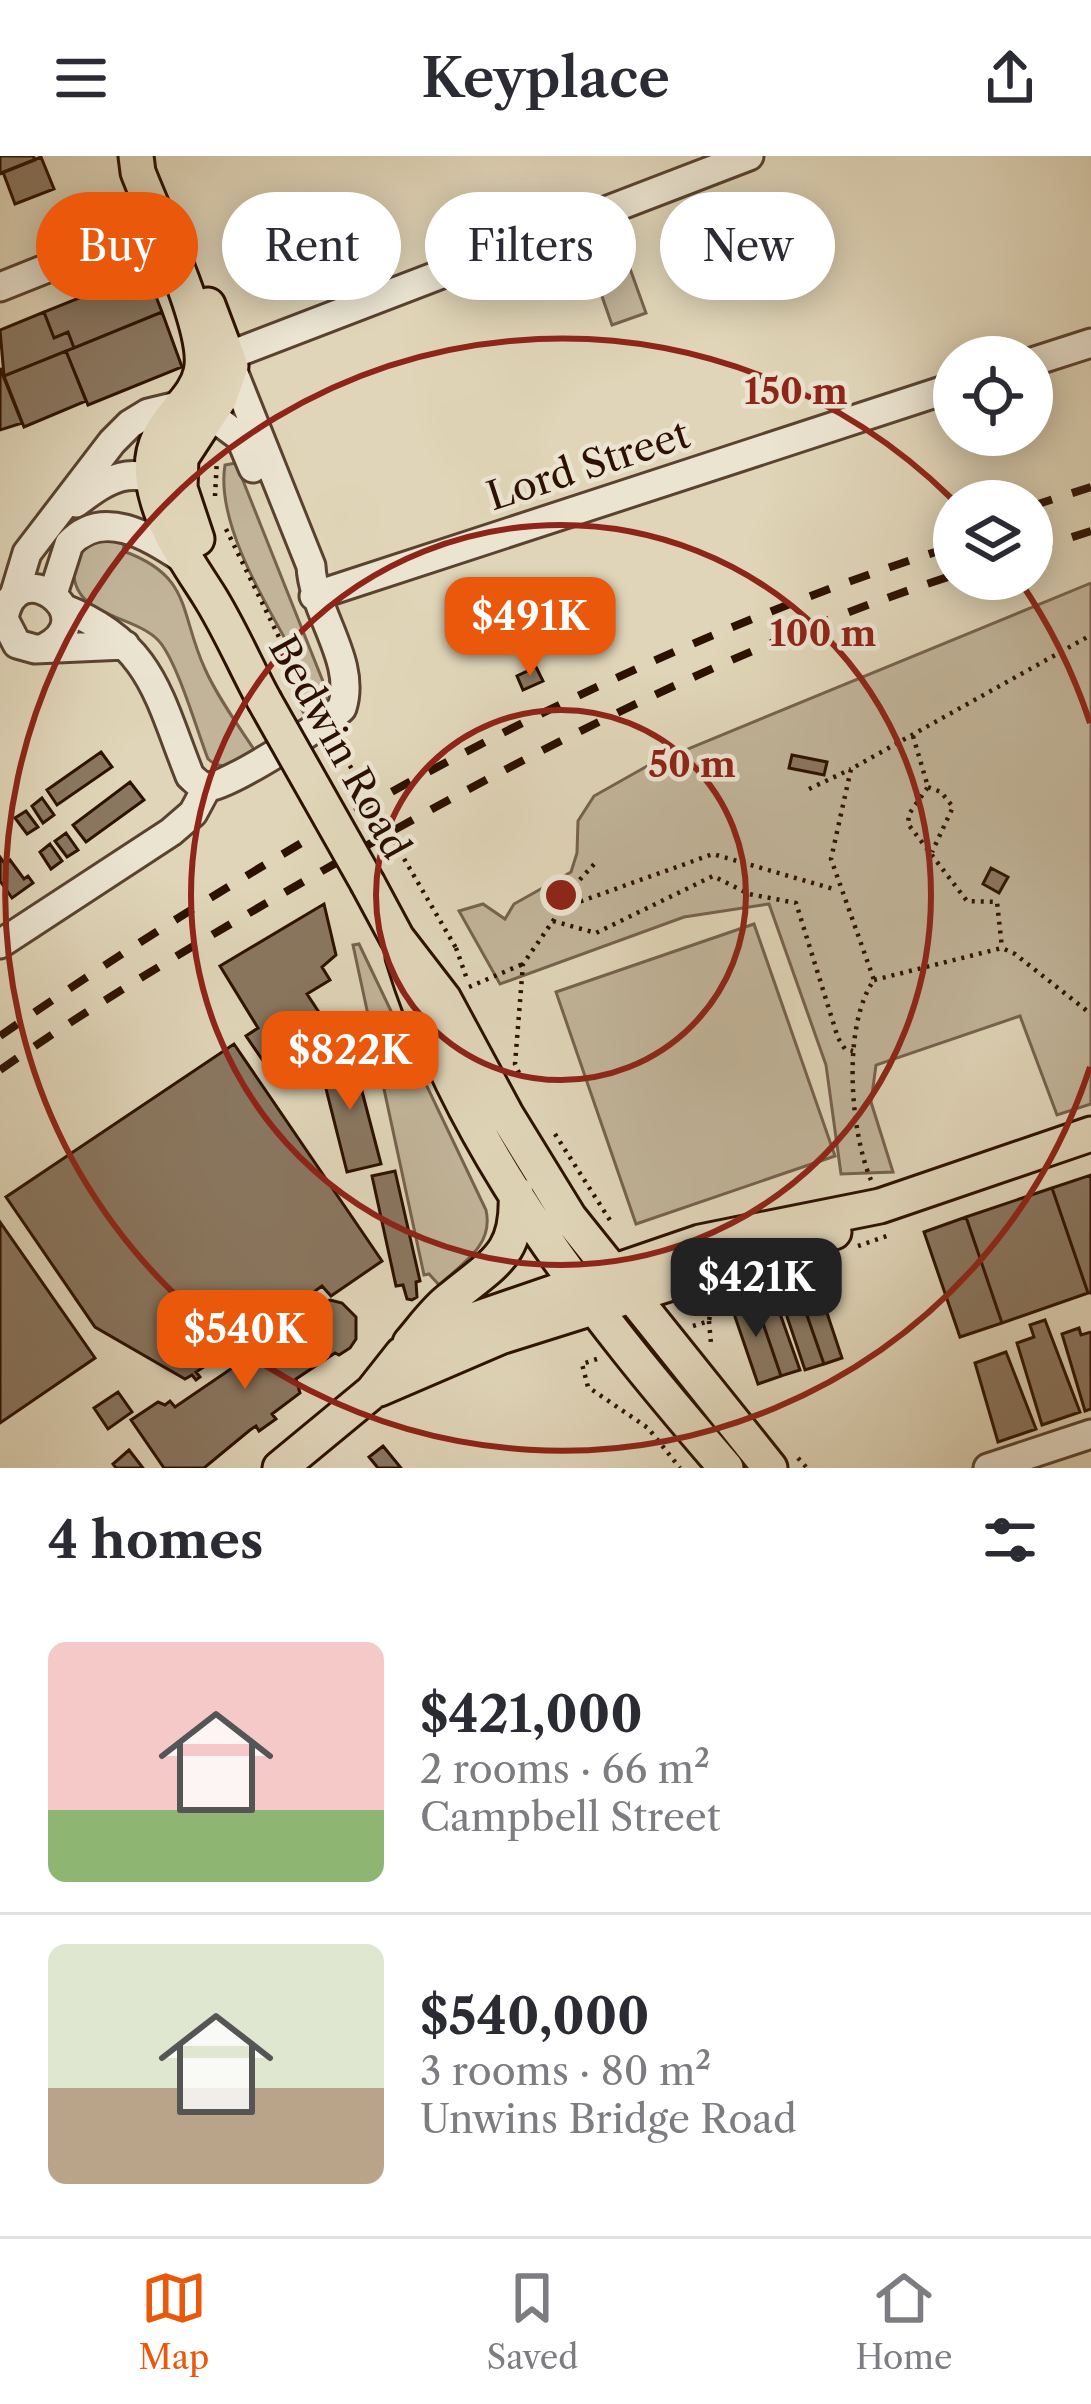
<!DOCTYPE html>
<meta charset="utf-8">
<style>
body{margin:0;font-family:"Libre Caslon Text",serif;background:#f7f7f7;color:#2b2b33;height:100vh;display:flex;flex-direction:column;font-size:45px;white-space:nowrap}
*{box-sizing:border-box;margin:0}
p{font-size:39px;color:#7c7c81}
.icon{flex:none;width:66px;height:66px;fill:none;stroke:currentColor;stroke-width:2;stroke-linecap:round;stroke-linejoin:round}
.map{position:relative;height:1312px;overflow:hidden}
.sheet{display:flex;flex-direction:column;background:#fff;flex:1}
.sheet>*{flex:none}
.hud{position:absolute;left:36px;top:36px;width:1020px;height:108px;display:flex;gap:24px}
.buttons{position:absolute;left:933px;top:180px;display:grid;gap:24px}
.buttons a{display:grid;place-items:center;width:120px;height:120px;border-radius:50%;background:#fff;box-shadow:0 6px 30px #0003;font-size:60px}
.price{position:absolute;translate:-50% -102px;padding:0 27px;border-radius:24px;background:#ea580c;color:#fff;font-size:39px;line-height:78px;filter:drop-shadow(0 3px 6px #0008)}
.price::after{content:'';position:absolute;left:50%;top:72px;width:36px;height:27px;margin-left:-18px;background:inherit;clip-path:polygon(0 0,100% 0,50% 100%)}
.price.active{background:#222;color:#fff}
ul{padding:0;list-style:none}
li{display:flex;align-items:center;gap:36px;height:300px;padding:0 48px}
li+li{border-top:3px solid #e1e1e2}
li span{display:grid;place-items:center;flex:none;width:336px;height:240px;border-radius:18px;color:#555}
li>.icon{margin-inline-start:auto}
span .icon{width:144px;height:144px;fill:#fffc;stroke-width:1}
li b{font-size:51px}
h2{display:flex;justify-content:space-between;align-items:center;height:144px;padding:0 48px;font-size:51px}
.pill{padding:0 42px;border-radius:54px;background:#fff;box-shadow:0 6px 30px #0003;font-size:42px;line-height:108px}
.pill.active{background:#ea580c;color:#fff}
header{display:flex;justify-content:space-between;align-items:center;height:156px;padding:0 48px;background:#fff;font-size:54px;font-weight:600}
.tab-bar{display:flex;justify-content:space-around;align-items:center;height:168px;border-top:3px solid #e1e1e2;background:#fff;font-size:33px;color:#7c7c81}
.tab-bar a{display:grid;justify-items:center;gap:6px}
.tab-bar .active{color:#ea580c}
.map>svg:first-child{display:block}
.green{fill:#c1b499;stroke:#76624d;stroke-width:3}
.building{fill:#8a7760;stroke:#2c1101;stroke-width:3}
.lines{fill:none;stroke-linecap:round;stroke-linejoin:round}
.minor-casing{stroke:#59422f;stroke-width:33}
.major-casing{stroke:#2c1101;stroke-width:39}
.path{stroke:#2c1101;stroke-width:4.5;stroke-dasharray:3 6;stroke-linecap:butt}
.minor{stroke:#ebe4d1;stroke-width:27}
.major{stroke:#e0d5b8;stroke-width:33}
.rail{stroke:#2c1101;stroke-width:8;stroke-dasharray:21 21;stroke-linecap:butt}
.major-bridge-casing{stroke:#2c1101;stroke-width:39;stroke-linecap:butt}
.path-bridge{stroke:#2c1101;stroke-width:4.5;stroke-dasharray:3 6;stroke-linecap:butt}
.major-bridge{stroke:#e0d5b8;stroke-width:33}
.ring{fill:none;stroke:#8f2418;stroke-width:6}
.labels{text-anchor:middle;stroke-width:9;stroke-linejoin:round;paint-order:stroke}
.street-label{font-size:39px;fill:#2c1101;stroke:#ebe4d1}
.centre{fill:#8f2418;stroke:#ebe4d1;stroke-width:6}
.ring-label{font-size:36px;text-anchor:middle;font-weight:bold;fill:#8f2418;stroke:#ebe4d1;stroke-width:9;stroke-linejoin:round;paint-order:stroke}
</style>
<header><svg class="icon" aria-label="menu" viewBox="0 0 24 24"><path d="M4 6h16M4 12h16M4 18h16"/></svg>Keyplace<svg class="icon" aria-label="share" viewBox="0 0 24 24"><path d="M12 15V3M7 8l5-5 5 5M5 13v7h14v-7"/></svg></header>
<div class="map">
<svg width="1091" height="1312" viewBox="0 0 1091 1312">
<rect width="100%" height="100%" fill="#e0d5b8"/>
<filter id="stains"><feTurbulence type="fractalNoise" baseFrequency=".00167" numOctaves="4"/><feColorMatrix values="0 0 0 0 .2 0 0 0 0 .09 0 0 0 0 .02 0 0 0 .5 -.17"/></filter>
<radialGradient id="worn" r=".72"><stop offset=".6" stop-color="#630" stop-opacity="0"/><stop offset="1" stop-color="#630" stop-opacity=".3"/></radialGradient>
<path class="green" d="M 615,71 L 646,157 L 612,169 L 582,83 Z
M 236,307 L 326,533 L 326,548 L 308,564 L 294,541 L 311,530 C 281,471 214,375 225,309 Z
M 125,383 L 123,395 C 193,420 179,457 205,513 C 218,542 238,569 255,595 C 238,605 225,618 208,603 C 197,575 177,504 158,484 C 133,458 69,461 74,410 C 77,383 104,384 125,383 Z
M 1091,427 L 1091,948 L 1057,959 L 1020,860 L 876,909 L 871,946 L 893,1016 L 841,1018 L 826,909 L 769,748 L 684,761 L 500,828 L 459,755 L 483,748 L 505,763 L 514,748 L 571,716 L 577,697 L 578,665 L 594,640 L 649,609 Z
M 754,768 L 835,1000 L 636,1068 L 556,836 Z
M 359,788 L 486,1054 C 494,1089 463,1107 439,1129 L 429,1118 L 424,1119 L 353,789 Z"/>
<path class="building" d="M 0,0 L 33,0 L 35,4 L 0,18 Z
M 41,1 L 54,33 L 15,48 L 3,16 Z
M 146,115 L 162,156 L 74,192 L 68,176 L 54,182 L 44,156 Z
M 44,156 L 54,182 L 68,176 L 74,192 L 4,220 L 0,174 Z
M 162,156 L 182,211 L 88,249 L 66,195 Z
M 66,195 L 86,245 L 24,271 L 4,220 Z
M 0,212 L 22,267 L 0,274 Z
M 536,511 L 543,525 L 523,534 L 517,520 Z
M 101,596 L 112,611 L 57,649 L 47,634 Z
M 792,599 L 827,606 L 824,619 L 789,612 Z
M 130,626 L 144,644 L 86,686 L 73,669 Z
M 42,642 L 54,659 L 43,667 L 32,650 Z
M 26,655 L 38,671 L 27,678 L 15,662 Z
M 66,677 L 78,694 L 67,701 L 55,685 Z
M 50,688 L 62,705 L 51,713 L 40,696 Z
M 0,701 L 5,708 L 10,704 L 24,723 L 28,720 L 33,727 L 12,742 L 0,725 Z
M 991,712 L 1008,721 L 999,737 L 983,728 Z
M 324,748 L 336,799 L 322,811 L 330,824 L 307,838 L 334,879 L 274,921 L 246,880 L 258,872 L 220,810 Z
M 234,888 L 382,1105 L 331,1140 L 322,1130 L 301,1145 L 304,1150 L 300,1153 L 297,1148 L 275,1163 L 278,1168 L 274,1171 L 271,1166 L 249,1181 L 252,1186 L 248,1188 L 245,1183 L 222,1198 L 226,1204 L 222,1206 L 219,1201 L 196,1216 L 200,1221 L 196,1224 L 192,1219 L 185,1223 L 95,1171 L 6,1041 Z
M 352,897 L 381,1008 L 347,1016 L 319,905 Z
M 395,1015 L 420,1125 L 416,1126 L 417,1141 L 412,1144 L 407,1143 L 403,1129 L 396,1130 L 372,1020 Z
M 1091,1019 L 1091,1137 L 1088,1137 L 1052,1032 Z
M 1052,1032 L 1088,1137 L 1002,1167 L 966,1061 Z
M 966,1061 L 1002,1167 L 960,1181 L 924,1076 Z
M 0,1066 L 95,1202 L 0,1267 Z
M 815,1121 L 842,1202 L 824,1208 L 796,1128 Z
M 796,1128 L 824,1208 L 805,1214 L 778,1134 Z
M 772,1135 L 800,1214 L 781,1220 L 754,1141 Z
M 754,1141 L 781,1220 L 758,1228 L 731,1149 Z
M 330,1144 L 342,1147 L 356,1161 L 356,1183 L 350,1192 L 339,1199 L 335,1197 L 296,1223 L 300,1237 L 272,1258 L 276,1263 L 259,1275 L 256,1270 L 250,1274 L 204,1312 L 164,1312 L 131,1264 L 158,1246 L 165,1249 L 170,1245 L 175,1251 L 310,1159 L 312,1152 Z
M 1045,1164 L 1080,1256 L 1042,1269 L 1017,1187 L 1034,1181 L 1030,1169 Z
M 1079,1172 L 1081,1179 L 1091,1176 L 1091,1253 L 1085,1255 L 1062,1178 Z
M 1006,1196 L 1036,1273 L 998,1286 L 975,1207 Z
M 118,1236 L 132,1256 L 108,1273 L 94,1252 Z
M 383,1290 L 401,1312 L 378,1312 L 369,1301 Z
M 129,1294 L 143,1312 L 116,1312 L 113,1308 Z"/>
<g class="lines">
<defs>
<path id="minor" d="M 0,131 L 158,68
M 228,200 L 749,0
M 1032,206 L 1091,187
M 209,258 L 240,281 L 253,312
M 76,347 C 112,320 128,311 171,328
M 53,438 L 69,388 C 103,351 149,381 182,402
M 14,440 L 27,397 L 112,286 L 130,268 L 148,257 L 177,250
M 314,440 L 954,231
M 63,452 C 152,487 158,540 190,620 C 196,625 199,630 207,631 C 224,633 327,567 342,552 C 357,505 313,457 311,410 L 231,210
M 44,492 C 107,460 15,393 4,463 L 17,488 L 35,493 L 125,489
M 0,788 L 171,676 L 193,657 L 207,631
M 988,1312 L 1091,1278"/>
<path id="major" d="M 136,0 L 138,16 C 154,59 211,175 201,216 C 193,253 146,267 153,322 C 158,365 185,402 208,438 C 229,471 245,509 264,544
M 197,383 L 180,332 L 181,302 L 220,242 L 231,210 L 208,149
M 368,728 L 397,782 L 444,843 L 507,960 L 569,1061 L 770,1312
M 403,801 C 461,994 596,1161 726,1312
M 410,1187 C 423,1172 434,1156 449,1144 C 493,1107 519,1100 516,1037
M 379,1233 L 500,1181 L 834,1076
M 280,1312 L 372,1236 L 402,1198 L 464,1167 L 700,1086 L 880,1050 L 1091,978"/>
</defs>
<use href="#minor" class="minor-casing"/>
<use href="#major" class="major-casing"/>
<path class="path" d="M 215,340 L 217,303
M 226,373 L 300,524
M 913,580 L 928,631 L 909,658 L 908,668 L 967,745 L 997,746 L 1002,792
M 928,631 L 941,636 L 953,651 L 932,696
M 809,633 L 851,613
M 572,748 L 573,731 L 597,705
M 553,765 L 596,777 L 713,720 L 749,738 L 796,747 L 838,882 L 845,893 L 853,895
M 456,792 L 468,826
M 874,824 L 1002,792 L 1015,798 L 1091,858
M 469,831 L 523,808
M 519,917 L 515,908 L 523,808 L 562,752 L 713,698 L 837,734
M 555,978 L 613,1069
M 871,1024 C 850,975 842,869 874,824 L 831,703 L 851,613 L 1091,479
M 858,1090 L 887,1080
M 710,1159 L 716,1145
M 709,1165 L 711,1188
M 693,1170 L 709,1165 L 710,1159 L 702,1148
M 597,1203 L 582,1208 L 588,1231 L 648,1272 L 680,1312
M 798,1302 L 807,1312"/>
<use href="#minor" class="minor"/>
<use href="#major" class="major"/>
<path class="rail" d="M 1032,350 L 1091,331
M 1032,394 L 1091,375
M 0,880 C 293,677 614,498 954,390
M 0,914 C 113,835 231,767 350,699 C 543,589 742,488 954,419"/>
<defs>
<path id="major-bridge" d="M 264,544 L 368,728"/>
</defs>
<use href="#major-bridge" class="major-bridge-casing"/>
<path class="path-bridge" d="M 300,524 L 456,792"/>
<use href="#major-bridge" class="major-bridge"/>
</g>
<g class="ring">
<circle cx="561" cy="739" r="185"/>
<circle cx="561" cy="739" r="370"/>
<path d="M1090 911A556 556 0 1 1 951 342M1019 424A556 556 0 0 1 1090 567"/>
</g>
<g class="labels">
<g class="street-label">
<text transform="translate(588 309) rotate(-18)" y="14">Lord Street</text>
<text transform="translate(340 591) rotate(61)" y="14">Bedwin Road</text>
</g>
</g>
<circle cx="561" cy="739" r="18" class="centre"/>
<g class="ring-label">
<text x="796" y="248">150 m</text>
<text x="823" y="490">100 m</text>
<text x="692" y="621">50 m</text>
</g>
<rect width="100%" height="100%" filter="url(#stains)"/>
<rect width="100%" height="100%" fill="url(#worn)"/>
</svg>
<div class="buttons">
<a><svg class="icon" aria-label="locate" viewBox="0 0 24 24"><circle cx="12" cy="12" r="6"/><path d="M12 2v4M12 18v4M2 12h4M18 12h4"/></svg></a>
<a><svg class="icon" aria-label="layers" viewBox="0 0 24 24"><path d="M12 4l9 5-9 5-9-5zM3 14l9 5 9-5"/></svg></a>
</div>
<b class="price" style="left:530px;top:523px">$491K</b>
<b class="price" style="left:350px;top:957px">$822K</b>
<b class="price active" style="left:756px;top:1184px">$421K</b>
<b class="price" style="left:245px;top:1236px">$540K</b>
<div class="hud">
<a class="pill active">Buy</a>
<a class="pill">Rent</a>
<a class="pill">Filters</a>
<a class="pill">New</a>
</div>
</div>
<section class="sheet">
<h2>4 homes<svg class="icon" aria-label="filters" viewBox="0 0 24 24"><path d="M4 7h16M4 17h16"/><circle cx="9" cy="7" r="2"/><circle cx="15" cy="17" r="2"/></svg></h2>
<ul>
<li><span style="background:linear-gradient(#f6c9c9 70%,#8fb573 0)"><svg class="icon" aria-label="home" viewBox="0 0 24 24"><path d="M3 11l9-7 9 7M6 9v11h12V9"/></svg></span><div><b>$421,000</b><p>2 rooms · 66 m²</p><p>Campbell Street</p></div></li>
<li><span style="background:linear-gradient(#dfe7d0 60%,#b9a48a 0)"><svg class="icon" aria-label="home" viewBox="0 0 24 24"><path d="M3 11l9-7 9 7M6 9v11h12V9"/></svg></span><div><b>$540,000</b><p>3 rooms · 80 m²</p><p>Unwins Bridge Road</p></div></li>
</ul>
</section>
<nav class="tab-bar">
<a class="active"><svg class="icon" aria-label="map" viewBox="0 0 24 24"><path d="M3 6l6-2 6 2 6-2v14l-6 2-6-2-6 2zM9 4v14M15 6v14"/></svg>Map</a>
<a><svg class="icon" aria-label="saved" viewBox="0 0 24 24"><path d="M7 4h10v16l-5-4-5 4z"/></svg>Saved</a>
<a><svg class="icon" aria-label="home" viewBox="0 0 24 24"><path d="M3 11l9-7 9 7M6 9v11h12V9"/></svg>Home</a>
</nav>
